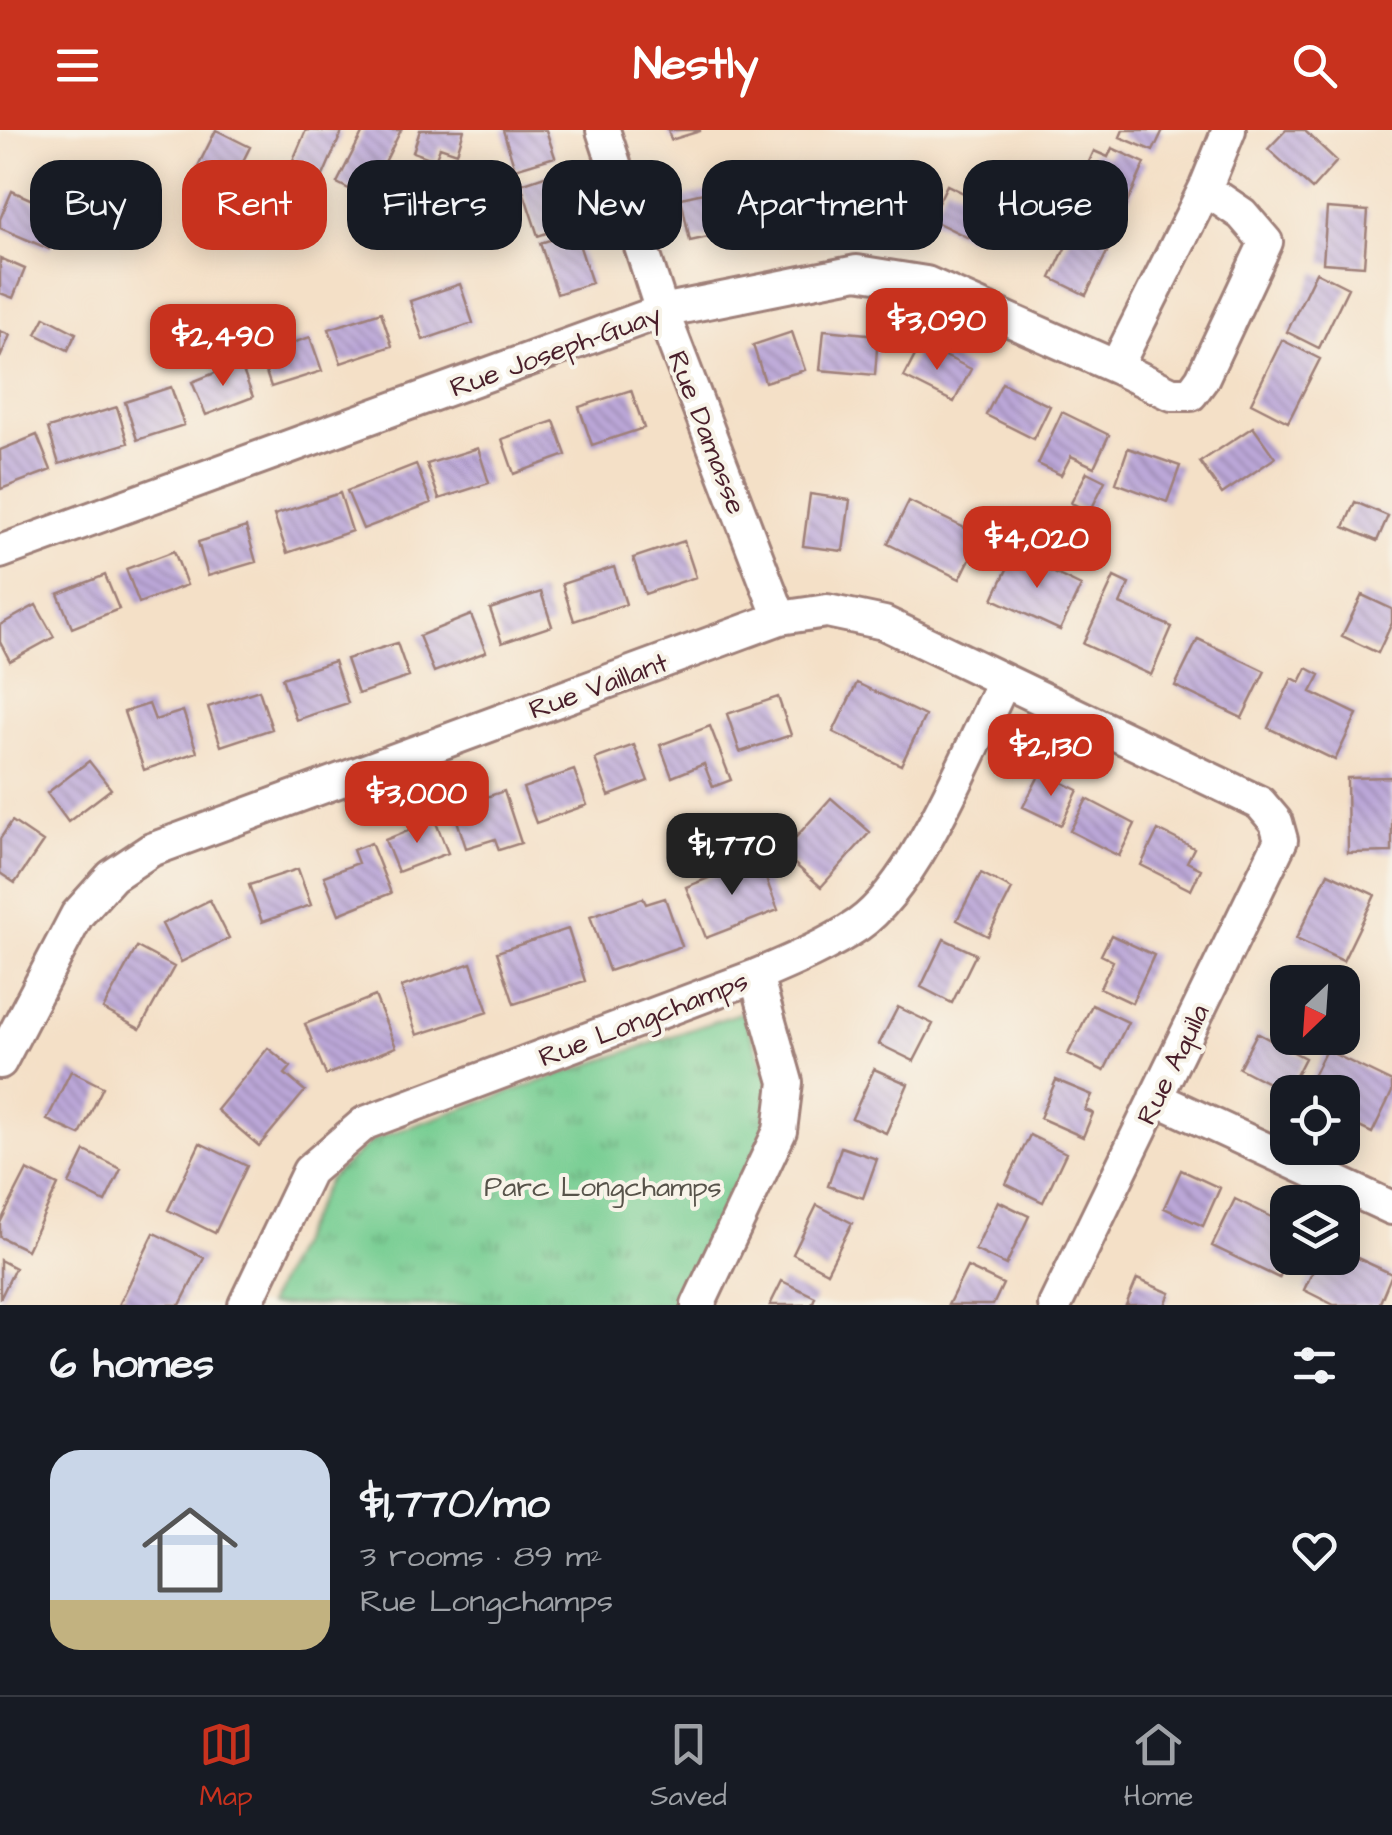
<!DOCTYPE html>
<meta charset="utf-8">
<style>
body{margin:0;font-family:"Architects Daughter",sans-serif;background:#20242c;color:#f1f3f6;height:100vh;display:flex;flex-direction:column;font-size:38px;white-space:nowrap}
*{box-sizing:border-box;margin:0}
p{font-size:32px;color:#9ea1a6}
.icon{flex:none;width:55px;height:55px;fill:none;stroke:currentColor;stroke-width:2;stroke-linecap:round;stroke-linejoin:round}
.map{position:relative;height:1175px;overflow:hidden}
.details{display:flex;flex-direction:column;background:#171b24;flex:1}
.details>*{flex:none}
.guide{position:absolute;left:30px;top:30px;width:1332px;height:90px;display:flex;gap:20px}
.needle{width:65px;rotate:205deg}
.controls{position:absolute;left:1270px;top:835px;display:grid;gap:20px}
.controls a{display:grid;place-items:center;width:90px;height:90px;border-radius:20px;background:#171b24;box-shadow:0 5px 25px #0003;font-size:50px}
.price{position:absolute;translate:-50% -85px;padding:0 22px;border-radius:20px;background:#c8321e;color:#fff;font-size:32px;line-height:65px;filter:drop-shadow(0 2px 5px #0008)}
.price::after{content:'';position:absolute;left:50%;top:60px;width:30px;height:22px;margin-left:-15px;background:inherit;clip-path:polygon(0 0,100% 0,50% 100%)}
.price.active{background:#222;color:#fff}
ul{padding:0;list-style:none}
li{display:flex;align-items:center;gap:30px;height:250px;padding:0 50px}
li+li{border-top:2px solid #363941}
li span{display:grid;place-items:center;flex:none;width:280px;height:200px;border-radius:30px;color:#555}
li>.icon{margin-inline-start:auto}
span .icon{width:120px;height:120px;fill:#fffc;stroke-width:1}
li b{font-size:42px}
h2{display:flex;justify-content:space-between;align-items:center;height:120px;padding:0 50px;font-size:42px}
.pill{padding:0 35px;border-radius:30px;background:#171b24;box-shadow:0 5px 25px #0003;font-size:35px;line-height:90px}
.pill.active{background:#c8321e;color:#fff}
header{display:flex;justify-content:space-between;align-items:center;height:130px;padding:0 50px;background:#c8321e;color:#fff;font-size:45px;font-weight:700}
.tabs{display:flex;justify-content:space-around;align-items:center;height:140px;border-top:2px solid #363941;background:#171b24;font-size:28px;color:#9ea1a6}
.tabs a{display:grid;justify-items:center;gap:5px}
.tabs .active{color:#c8321e}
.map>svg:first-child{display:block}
.grass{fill:url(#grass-tufts);stroke:#60765e;stroke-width:2.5}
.building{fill:url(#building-back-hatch)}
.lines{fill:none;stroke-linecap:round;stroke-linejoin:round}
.minor-casing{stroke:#9f8079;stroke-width:38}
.minor{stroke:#fff;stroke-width:32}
.labels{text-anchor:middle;stroke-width:8;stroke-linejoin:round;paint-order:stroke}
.street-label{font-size:28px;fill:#4a1f2b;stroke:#f7f3e8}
.park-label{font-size:28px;fill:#57534a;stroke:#f7f3e8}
</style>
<header><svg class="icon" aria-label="menu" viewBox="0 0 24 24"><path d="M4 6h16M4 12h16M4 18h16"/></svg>Nestly<svg class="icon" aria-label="search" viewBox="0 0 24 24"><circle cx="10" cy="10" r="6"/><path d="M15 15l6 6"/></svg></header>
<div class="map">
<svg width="1392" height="1175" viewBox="0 0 1392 1175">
<defs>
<pattern id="grass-tufts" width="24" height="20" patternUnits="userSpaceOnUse" patternTransform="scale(2.5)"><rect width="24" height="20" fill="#76cd92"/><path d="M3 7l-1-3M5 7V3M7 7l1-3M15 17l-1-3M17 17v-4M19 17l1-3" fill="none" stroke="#63a677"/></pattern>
<pattern id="building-back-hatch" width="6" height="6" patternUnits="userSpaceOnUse" patternTransform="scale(2.5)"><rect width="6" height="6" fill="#bba7d8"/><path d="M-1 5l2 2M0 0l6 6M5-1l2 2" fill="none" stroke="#9a87af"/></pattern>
</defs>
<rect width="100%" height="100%" fill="#f7f3e8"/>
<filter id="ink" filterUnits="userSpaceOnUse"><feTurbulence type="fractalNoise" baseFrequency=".01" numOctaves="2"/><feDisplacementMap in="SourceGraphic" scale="20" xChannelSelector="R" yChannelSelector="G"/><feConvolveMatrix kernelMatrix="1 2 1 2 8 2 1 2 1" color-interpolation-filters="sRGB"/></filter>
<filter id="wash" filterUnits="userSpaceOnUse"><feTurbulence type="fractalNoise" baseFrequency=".0048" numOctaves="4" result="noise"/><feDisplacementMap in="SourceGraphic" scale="40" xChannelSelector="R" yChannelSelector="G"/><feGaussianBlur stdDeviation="2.25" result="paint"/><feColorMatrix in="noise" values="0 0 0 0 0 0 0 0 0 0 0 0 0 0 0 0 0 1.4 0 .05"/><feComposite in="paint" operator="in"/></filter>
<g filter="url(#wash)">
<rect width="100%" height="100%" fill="#f4e0c7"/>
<path class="grass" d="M 742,882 L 773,958 L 767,996 L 681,1175 L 267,1175 L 329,1049 L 374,1009 Z"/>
<g id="blocks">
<path class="building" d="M 216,0 L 250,17 L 232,53 L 198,36 Z
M 306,0 L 342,2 L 313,69 L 282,56 Z
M 364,0 L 401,0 L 367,68 L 337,53 Z
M 420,0 L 464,0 L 457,23 L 440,17 L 435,30 L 413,22 Z
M 503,0 L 546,0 L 555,27 L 515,39 Z
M 668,0 L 700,0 L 700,1 L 671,10 Z
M 1123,0 L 1163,0 L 1153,21 L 1120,7 Z
M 1286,0 L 1304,0 L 1337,31 L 1312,59 L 1268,19 Z
M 1112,18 L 1145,33 L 1115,100 L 1082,85 L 1096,53 L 1082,47 L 1094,21 L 1108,27 Z
M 864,35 L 906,47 L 895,89 L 853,77 Z
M 556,42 L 573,94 L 538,106 L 521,54 Z
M 819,43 L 820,82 L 778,82 L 778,44 Z
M 990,51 L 1015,64 L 998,98 L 979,88 L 969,108 L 930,89 L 947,55 L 980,71 Z
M 735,56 L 745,99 L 690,111 L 681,68 Z
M 12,61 L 64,84 L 49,119 L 0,98 L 0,89 Z
M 1327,78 L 1368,81 L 1364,136 L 1323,133 Z
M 1076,95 L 1112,112 L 1086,165 L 1051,148 Z
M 575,102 L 592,153 L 557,164 L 540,113 Z
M 0,128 L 25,139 L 13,168 L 0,163 Z
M 1316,142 L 1348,158 L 1319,218 L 1287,202 Z
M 460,154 L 473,193 L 423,210 L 410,171 Z
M 381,182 L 392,216 L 341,233 L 329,199 Z
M 45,187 L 76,203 L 68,220 L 36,204 Z
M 824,200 L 878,205 L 875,245 L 820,240 Z
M 0,201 L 10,205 L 0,228 Z
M 792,202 L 805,240 L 765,252 L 753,215 Z
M 310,207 L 322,241 L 271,257 L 260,224 Z
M 1282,210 L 1320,229 L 1288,292 L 1251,273 Z
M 921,214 L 971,239 L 954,272 L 904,247 Z
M 240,233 L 253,267 L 206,285 L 192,252 Z
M 1002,253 L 1050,276 L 1034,309 L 986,285 Z
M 171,257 L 184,295 L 137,310 L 125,272 Z
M 631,260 L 644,298 L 592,315 L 579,277 Z
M 117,277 L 128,313 L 59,334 L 48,298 Z
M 1062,282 L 1109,305 L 1094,337 L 1071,326 L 1061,345 L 1038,334 Z
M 554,291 L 566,325 L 514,344 L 502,309 Z
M 1253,297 L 1275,328 L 1222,364 L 1200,332 Z
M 37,305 L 51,340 L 1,359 L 0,320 Z
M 478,318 L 489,353 L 439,369 L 427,334 Z
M 1128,318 L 1180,336 L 1167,372 L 1116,353 Z
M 416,334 L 431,373 L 363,399 L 347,361 Z
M 1087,342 L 1105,351 L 1090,382 L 1071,373 Z
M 340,363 L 352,401 L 287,423 L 274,385 Z
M 810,364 L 850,370 L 843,421 L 803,416 Z
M 909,371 L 981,406 L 960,449 L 888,414 Z
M 1355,372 L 1388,386 L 1377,411 L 1344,397 Z
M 246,397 L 256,432 L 208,446 L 198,412 Z
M 684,411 L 696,447 L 645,464 L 633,428 Z
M 1016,420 L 1050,436 L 1048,440 L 1081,456 L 1060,500 L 993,469 Z
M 174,421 L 187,455 L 139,473 L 126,439 Z
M 614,437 L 626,474 L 574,491 L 562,454 Z
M 105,445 L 119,479 L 72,498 L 58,464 Z
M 1114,447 L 1129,454 L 1120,474 L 1172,497 L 1151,545 L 1083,514 Z
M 541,462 L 552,496 L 502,513 L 490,479 Z
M 1362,465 L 1392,479 L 1392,493 L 1378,523 L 1342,506 Z
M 36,475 L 54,507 L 10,531 L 0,512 L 0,495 Z
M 471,485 L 486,522 L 434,542 L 419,506 Z
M 1198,509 L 1265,541 L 1242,588 L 1175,556 Z
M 397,513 L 409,547 L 358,564 L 346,529 Z
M 334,531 L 348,573 L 296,590 L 282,548 Z
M 1307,538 L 1320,545 L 1311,562 L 1357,584 L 1335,630 L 1268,598 L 1292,548 L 1300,552 Z
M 857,553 L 925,586 L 901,635 L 833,602 Z
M 259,560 L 272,599 L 221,616 L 208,577 Z
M 778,567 L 791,605 L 740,622 L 727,584 Z
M 149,574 L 155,590 L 183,581 L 197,622 L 144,640 L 124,582 Z
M 710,596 L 731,650 L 713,657 L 704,634 L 672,647 L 660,615 Z
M 634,615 L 648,651 L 609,666 L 595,629 Z
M 89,631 L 111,659 L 68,692 L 47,663 Z
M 574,640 L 587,675 L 536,693 L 523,658 Z
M 1041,642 L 1078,660 L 1061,695 L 1023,677 Z
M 1392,647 L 1392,722 L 1348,723 L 1347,648 Z
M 504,661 L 521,713 L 499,720 L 495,709 L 466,718 L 453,678 Z
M 831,668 L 870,702 L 821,757 L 782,723 Z
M 1087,669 L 1135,694 L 1119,726 L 1070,701 Z
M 435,690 L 448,723 L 398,742 L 385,710 Z
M 12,691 L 43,712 L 15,753 L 0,743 L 0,709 Z
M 1158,700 L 1194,718 L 1187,732 L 1201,739 L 1191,760 L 1141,735 Z
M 371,713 L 391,763 L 339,784 L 324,746 L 358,733 L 353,720 Z
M 758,728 L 778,780 L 706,808 L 686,757 Z
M 298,739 L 311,775 L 262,792 L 249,755 Z
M 981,743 L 1012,759 L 988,806 L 957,790 Z
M 1328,743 L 1375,765 L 1343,831 L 1296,809 Z
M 643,768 L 646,774 L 665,768 L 682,816 L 609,841 L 590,786 Z
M 210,770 L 229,808 L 181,832 L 162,794 Z
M 568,799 L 585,851 L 514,874 L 497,822 Z
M 1111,805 L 1154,825 L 1132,873 L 1100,858 L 1113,831 L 1101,825 Z
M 944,809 L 976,824 L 952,873 L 921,857 Z
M 137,817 L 174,837 L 140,899 L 103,879 Z
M 471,833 L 488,882 L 417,905 L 401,857 Z
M 375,866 L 396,917 L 326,945 L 305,894 Z
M 1092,875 L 1128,892 L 1104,941 L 1068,924 Z
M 898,877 L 933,894 L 914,931 L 879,914 Z
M 1257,903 L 1305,928 L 1287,963 L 1239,938 Z
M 268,918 L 291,937 L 285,944 L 305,961 L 259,1016 L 217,980 Z
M 1326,920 L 1392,952 L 1392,962 L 1372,1003 L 1342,989 L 1342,962 L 1305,962 Z
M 874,939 L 908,954 L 886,1003 L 852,988 Z
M 71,941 L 103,957 L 80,1005 L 47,990 Z
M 1056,950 L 1092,965 L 1085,980 L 1093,983 L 1083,1007 L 1040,988 Z
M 1030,1005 L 1066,1023 L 1043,1072 L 1006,1054 Z
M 200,1013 L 247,1036 L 215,1103 L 168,1080 Z
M 841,1017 L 877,1029 L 863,1068 L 828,1056 Z
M 85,1021 L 121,1039 L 105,1072 L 69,1054 Z
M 27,1040 L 58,1055 L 27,1120 L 0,1107 L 0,1093 Z
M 1181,1040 L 1220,1058 L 1203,1096 L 1164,1078 Z
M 1235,1069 L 1288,1095 L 1289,1128 L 1279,1148 L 1212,1116 Z
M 998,1071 L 1029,1086 L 1006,1135 L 975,1120 Z
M 817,1075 L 852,1093 L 827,1142 L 793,1124 Z
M 154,1103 L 204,1128 L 180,1175 L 119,1175 Z
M 1342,1121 L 1392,1144 L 1379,1175 L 1334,1175 L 1304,1160 L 1319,1128 L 1342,1128 Z
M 0,1130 L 15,1138 L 0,1169 Z
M 967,1137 L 1003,1154 L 993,1175 L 948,1175 Z
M 1137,1149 L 1170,1163 L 1165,1175 L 1126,1175 Z
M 782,1151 L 815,1167 L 812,1175 L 770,1175 Z"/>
</g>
</g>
<g filter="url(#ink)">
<use href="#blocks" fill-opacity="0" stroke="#9f8079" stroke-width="2.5"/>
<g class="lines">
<defs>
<path id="minor" d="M 603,0 L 662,181 L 780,488
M 1116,237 L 1172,264 L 1191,264 L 1202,249 L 1266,112 L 1242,84 L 1205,59
M 0,422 L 662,181 L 857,142 L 926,153 L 1116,237 L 1205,59 L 1229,0
M 0,932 L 77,785 L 112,746 L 151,720 L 780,488 L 827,481 L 884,493 L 1260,673 L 1276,692 L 1281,710 L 1055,1175
M 1155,968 L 1392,1078
M 245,1175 L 309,1041 L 365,993 L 756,846 C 791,831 827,816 858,795 C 917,754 970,618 1003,553
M 698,1175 L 780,1001 L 786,952 L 756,846"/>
</defs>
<use href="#minor" class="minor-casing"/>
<use href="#minor" class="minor"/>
</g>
</g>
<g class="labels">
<g class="street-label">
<text transform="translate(555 220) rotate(-20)" y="10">Rue Joseph-Guay</text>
<text transform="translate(708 302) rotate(69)" y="10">Rue Damasse</text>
<text transform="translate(598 555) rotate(-20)" y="10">Rue Vaillant</text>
<text transform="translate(643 888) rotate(-21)" y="10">Rue Longchamps</text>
<text transform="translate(1172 934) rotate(-64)" y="10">Rue Aquila</text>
</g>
<g class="park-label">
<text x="603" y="1066">Parc Longchamps</text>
</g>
</g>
</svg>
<div class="controls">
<a><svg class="needle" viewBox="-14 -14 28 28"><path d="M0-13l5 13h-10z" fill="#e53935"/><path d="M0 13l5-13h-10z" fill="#9ea1a6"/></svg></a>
<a><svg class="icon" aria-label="locate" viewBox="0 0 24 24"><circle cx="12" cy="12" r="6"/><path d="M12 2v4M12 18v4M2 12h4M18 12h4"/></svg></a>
<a><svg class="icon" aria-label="layers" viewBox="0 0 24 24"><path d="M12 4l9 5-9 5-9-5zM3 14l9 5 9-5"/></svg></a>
</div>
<b class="price" style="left:937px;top:243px">$3,090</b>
<b class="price" style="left:223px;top:259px">$2,490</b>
<b class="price" style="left:1037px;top:461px">$4,020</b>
<b class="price" style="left:1051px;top:669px">$2,130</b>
<b class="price" style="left:417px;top:716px">$3,000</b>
<b class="price active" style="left:732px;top:768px">$1,770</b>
<div class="guide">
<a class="pill">Buy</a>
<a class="pill active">Rent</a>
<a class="pill">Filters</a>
<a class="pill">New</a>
<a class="pill">Apartment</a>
<a class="pill">House</a>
</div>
</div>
<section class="details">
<h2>6 homes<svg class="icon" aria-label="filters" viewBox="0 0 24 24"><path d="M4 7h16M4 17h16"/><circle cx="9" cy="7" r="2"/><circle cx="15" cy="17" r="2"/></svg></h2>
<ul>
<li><span style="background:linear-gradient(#c9d6e8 75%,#c2b280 0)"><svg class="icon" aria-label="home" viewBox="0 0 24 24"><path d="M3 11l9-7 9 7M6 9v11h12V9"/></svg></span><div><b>$1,770/mo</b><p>3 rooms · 89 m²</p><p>Rue Longchamps</p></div><svg class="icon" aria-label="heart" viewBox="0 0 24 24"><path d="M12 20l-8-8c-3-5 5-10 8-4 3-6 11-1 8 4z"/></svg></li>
</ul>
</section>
<nav class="tabs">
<a class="active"><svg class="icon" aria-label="map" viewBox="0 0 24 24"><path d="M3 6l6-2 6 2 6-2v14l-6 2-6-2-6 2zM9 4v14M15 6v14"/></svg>Map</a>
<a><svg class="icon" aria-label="saved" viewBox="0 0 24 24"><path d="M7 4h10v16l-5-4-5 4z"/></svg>Saved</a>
<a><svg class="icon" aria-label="home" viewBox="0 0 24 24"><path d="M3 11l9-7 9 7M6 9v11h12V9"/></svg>Home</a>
</nav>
